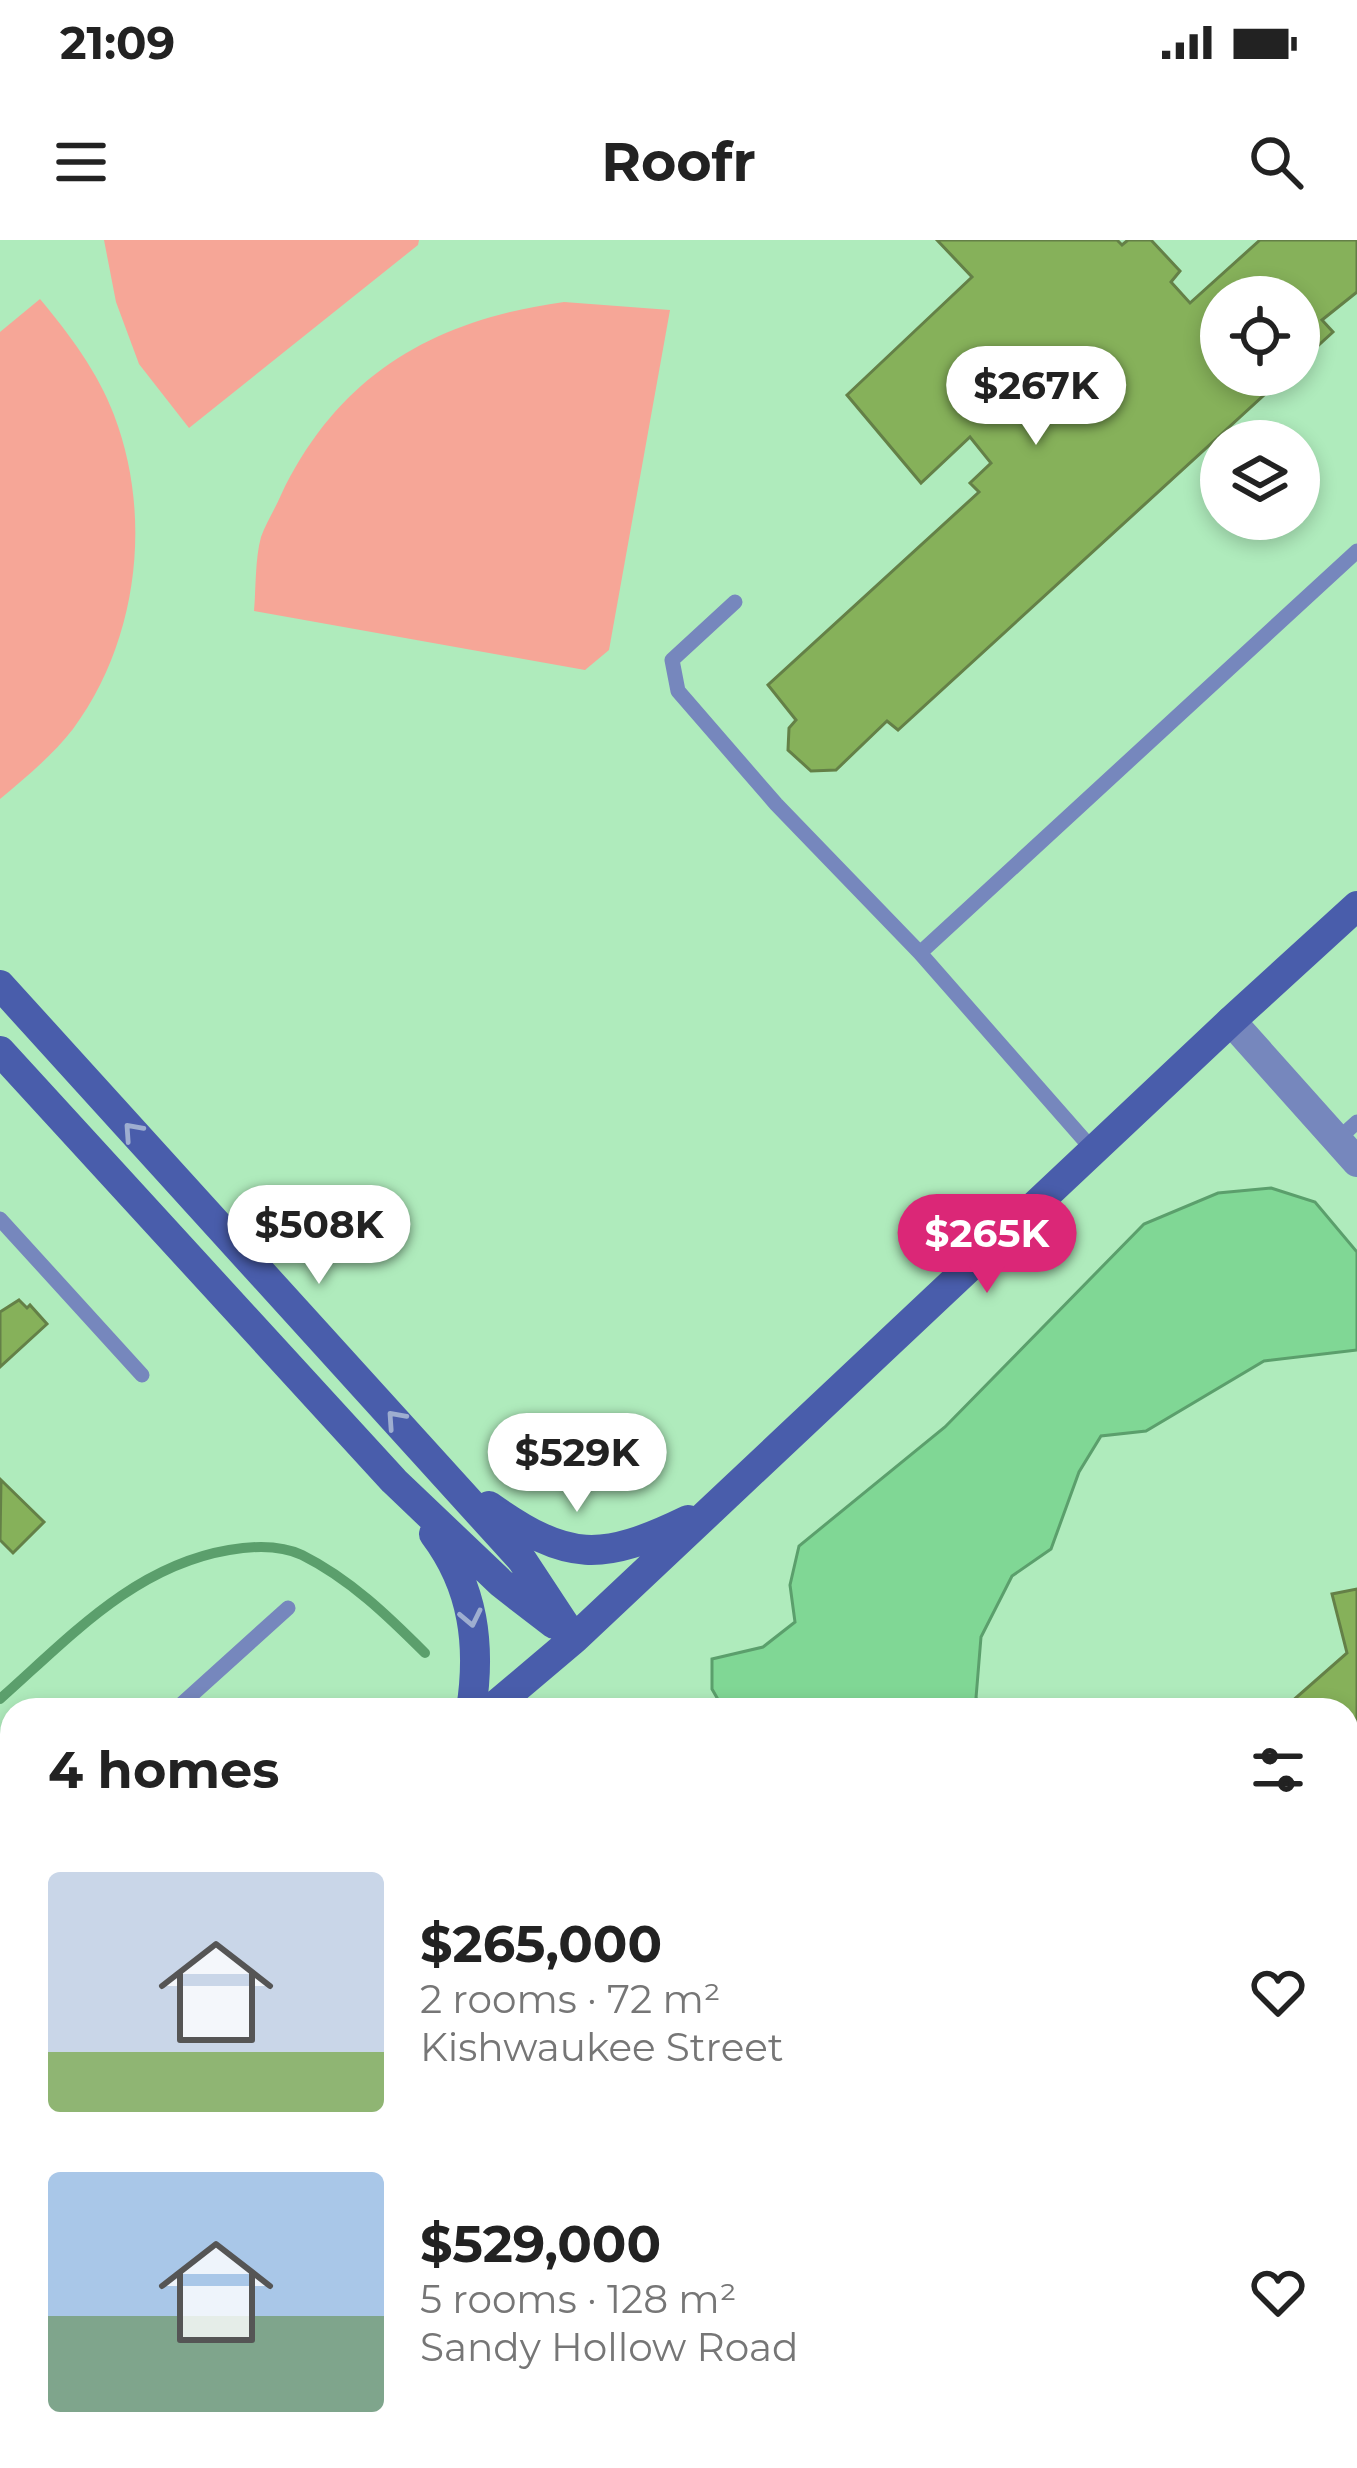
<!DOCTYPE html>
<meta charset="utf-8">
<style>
body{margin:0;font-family:Montserrat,sans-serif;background:#f6f6f6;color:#222;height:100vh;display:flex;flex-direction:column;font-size:45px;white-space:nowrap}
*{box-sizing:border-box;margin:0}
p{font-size:39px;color:#767676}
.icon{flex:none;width:66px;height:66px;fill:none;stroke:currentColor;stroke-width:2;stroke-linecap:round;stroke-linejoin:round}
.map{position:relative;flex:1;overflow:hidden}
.drawer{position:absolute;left:0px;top:1458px;width:1359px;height:771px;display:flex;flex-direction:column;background:#fff;border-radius:36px 36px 0 0;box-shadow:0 6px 18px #0003}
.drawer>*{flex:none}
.fabs{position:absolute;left:1200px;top:36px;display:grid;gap:24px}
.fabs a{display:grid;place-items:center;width:120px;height:120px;border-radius:50%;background:#fff;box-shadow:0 6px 18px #0003;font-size:60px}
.price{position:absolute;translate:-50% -102px;padding:0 27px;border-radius:42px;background:#fff;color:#222;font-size:39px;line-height:78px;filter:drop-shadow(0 3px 6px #0008)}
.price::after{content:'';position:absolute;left:50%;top:72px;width:36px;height:27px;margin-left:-18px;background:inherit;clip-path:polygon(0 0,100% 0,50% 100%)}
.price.active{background:#db2777;color:#fff}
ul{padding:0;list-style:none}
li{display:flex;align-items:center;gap:36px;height:300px;padding:0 48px}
li span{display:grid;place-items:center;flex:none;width:336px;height:240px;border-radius:12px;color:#555}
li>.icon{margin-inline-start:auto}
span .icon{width:144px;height:144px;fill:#fffc;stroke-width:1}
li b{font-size:51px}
h2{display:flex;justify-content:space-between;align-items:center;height:144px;padding:0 48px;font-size:51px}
.status{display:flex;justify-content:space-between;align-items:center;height:84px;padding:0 60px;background:#fff;direction:ltr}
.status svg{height:33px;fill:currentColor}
header{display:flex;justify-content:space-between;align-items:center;height:156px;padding:0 48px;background:#fff;font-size:54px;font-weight:700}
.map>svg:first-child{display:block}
.green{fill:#f6a697}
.water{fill:#80d795;stroke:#5b9f6c;stroke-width:3}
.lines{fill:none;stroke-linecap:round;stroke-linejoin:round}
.stream{stroke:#5b9f6c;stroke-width:10}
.building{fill:#86b15a;stroke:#648047;stroke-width:3}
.lane{stroke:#7687bd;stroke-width:15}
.street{stroke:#7687bd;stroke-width:30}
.secondary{stroke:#495dab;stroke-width:30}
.oneway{stroke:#9eaed0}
</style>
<div class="status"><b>21:09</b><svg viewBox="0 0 49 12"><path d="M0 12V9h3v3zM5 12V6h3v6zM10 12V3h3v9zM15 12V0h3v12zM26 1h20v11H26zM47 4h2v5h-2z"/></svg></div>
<header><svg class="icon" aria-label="menu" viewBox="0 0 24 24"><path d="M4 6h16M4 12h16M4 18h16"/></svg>Roofr<svg class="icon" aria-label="search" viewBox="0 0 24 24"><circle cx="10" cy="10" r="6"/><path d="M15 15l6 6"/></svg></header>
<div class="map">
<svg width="1357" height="2228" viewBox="0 0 1357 2228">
<rect width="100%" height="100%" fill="#afebbc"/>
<path class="green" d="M 104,0 L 419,0 L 418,5 L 189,188 L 139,124 L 116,62 Z
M 40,59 C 69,94 98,132 114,175 C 153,277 138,401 73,489 C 53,515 25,538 0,559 L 0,92 Z
M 564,62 L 670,70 L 609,410 L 585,430 L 254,371 C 256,348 255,319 261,297 C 266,283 275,269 281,255 C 339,134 434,80 564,62 Z"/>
<path class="water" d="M 1271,948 L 1315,962 L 1357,1012 L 1357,1110 L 1264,1121 L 1146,1191 L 1101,1196 L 1079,1232 L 1051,1309 L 1012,1336 L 981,1397 L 976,1458 L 987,1470 L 724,1470 L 712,1449 L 712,1419 L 763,1407 L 795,1382 L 790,1345 L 799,1306 L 945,1187 L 1144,984 L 1218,953 Z"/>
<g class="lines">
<path class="stream" d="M 0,1459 C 69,1398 134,1326 229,1310 C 252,1306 281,1305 302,1315 C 350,1339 388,1376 425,1413
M 1228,2217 L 1237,2228"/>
</g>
<path class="building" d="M 937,0 L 1117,0 L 1122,5 L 1128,0 L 1151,0 L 1180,31 L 1171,42 L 1190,63 L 1260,0 L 1357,0 L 1357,52 L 1322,80 L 1333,92 L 1299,123 L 1299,57 L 1221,57 L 1221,135 L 1286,135 L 898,490 L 887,481 L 836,530 L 811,531 L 788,510 L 789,488 L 796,480 L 768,445 L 979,252 L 970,243 L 991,223 L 970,197 L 921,243 L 847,155 L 972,37 Z
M 19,1060 L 27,1068 L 30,1065 L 47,1084 L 0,1127 L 0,1072 Z
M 1,1240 L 44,1282 L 13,1313 L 0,1300 Z
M 1357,1349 L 1357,1780 L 1347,1768 L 1347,1470 L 1282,1470 L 1347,1413 L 1332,1354 Z
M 0,2164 L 7,2171 L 12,2167 L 12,2217 L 119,2217 L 107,2228 L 0,2228 Z"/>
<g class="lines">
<path class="lane" d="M 735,362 L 672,420 L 678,451 L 776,564 L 920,713
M 1337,900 L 1357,882
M 1093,910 L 920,713 L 1357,311
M 0,979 L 142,1135
M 175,1470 L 288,1368
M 0,1756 L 12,1744
M 148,2228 L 160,2217"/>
<path class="street" d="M 1231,781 L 1357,922
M 0,1717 L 12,1730
M 614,2217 L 624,2228"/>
<path class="secondary" d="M 0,745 L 522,1320 L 574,1399
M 0,811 L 394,1241 L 501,1343 L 554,1384
M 489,1266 C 568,1322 601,1322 688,1280
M 434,1294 C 474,1347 481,1406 471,1470
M 490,1470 L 574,1399 L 1231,781 L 1357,666
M 0,1917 L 12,1906"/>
</g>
<defs><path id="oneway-chevron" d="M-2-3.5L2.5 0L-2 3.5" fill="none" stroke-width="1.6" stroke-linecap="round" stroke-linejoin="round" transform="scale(3)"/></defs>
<g class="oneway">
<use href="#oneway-chevron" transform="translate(132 891) rotate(-132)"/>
<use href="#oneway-chevron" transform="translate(395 1179) rotate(-132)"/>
<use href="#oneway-chevron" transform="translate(471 1378) rotate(78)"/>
</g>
</svg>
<div class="fabs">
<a><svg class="icon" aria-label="locate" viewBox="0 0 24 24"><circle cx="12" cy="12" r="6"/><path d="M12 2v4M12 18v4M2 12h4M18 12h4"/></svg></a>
<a><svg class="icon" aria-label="layers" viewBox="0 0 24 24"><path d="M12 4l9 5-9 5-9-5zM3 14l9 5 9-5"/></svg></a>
</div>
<b class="price" style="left:1036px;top:208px">$267K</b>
<b class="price" style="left:319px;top:1047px">$508K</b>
<b class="price active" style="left:987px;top:1056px">$265K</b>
<b class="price" style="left:577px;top:1275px">$529K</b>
<section class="drawer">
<h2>4 homes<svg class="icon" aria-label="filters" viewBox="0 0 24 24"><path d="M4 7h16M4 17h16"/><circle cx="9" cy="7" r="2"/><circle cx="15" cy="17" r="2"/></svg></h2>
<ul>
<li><span style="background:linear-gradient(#c9d6e8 75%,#8fb573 0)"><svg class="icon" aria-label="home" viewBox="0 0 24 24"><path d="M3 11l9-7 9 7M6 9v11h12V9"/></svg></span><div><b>$265,000</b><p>2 rooms · 72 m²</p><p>Kishwaukee Street</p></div><svg class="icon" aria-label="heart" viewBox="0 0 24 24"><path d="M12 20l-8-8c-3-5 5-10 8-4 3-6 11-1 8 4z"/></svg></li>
<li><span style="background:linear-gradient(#a9c7e8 60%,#7fa58c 0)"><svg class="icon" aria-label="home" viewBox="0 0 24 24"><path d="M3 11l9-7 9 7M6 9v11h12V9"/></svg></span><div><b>$529,000</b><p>5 rooms · 128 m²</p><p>Sandy Hollow Road</p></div><svg class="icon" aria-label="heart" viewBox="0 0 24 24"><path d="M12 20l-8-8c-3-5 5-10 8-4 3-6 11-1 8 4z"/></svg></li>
</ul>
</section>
</div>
